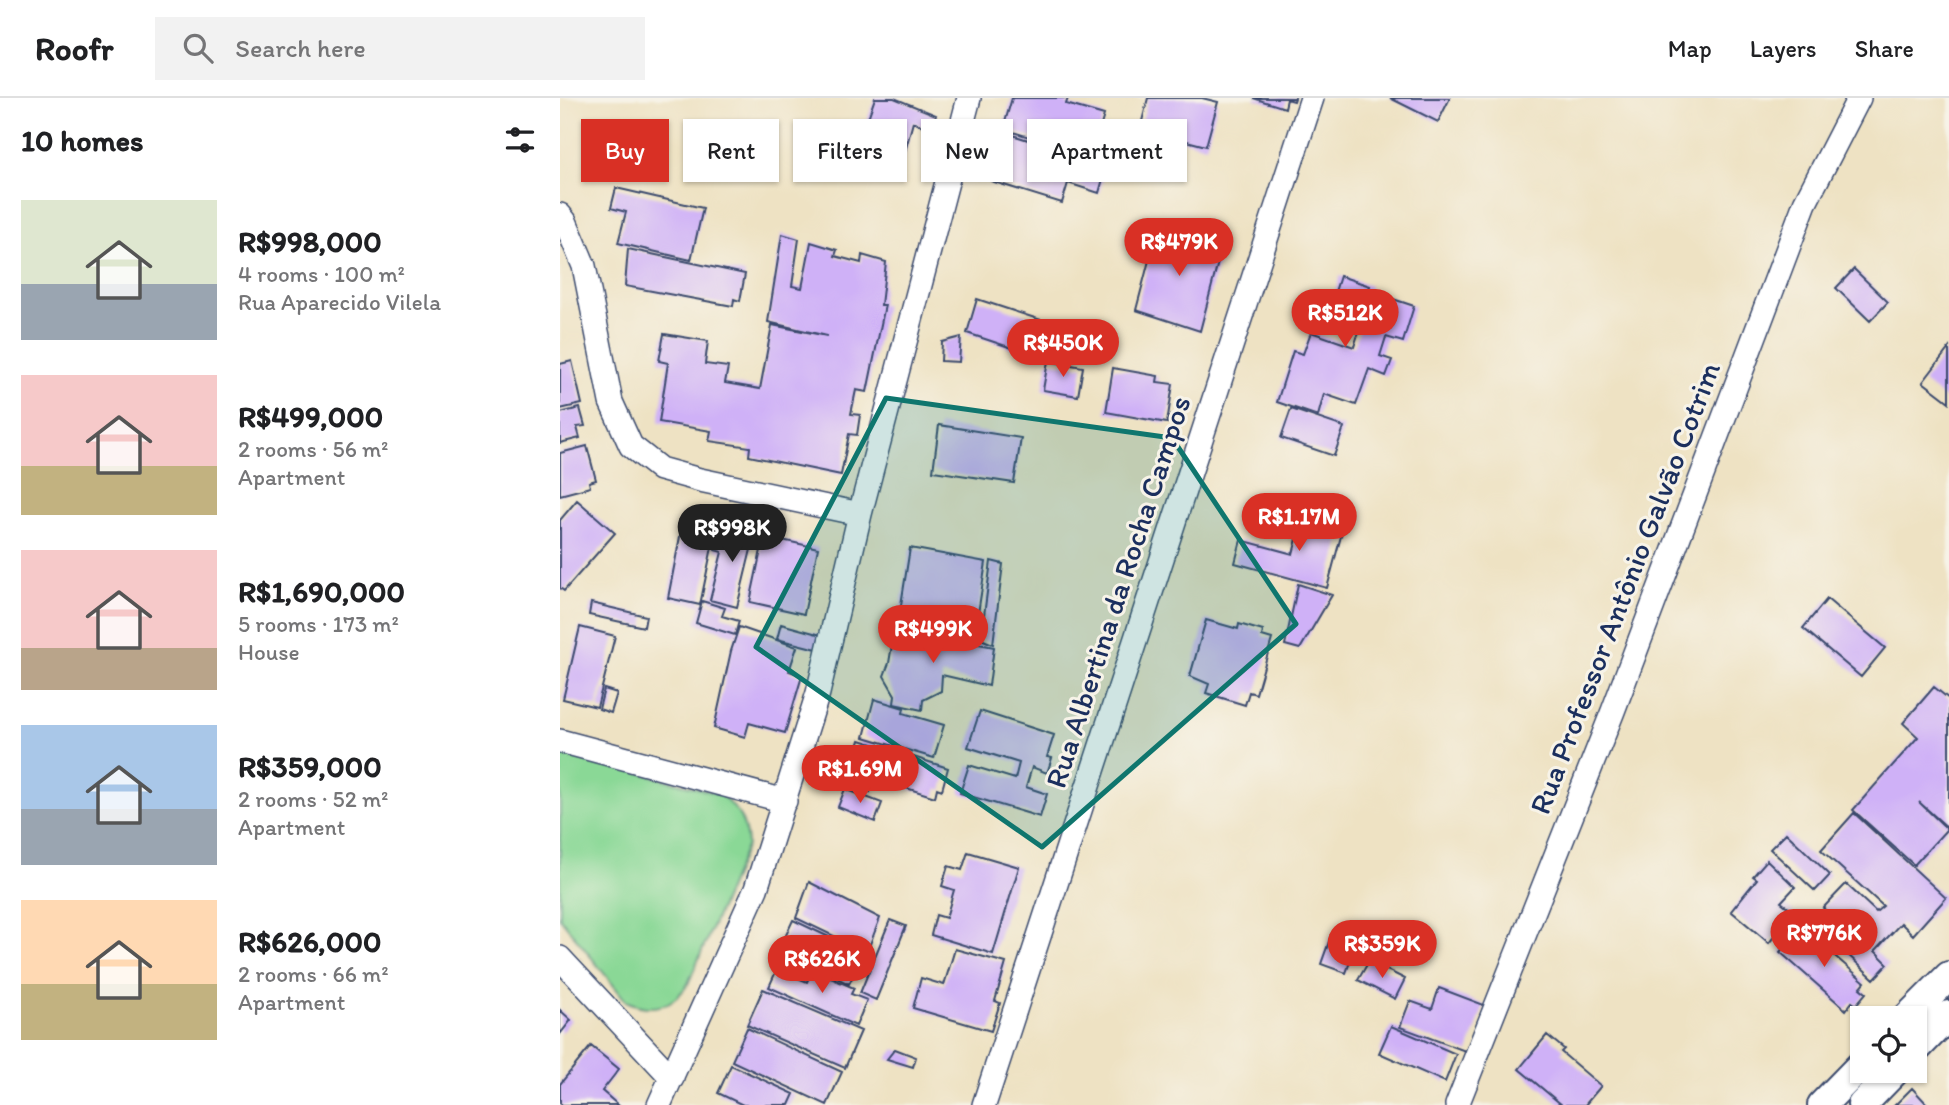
<!DOCTYPE html>
<meta charset="utf-8">
<style>
body{margin:0;font-family:Itim,sans-serif;background:#f2f2f2;color:#202124;height:100vh;display:flex;flex-direction:column;font-size:26px;white-space:nowrap}
*{box-sizing:border-box;margin:0}
p{font-size:23px;color:#757577}
.icon{flex:none;width:38px;height:38px;fill:none;stroke:currentColor;stroke-width:2;stroke-linecap:round;stroke-linejoin:round}
.map{position:relative;flex:1;overflow:hidden}
.sheet{display:flex;flex-direction:column;background:#fff;width:560px}
.sheet>*{flex:none}
.guide{position:absolute;left:21px;top:21px;width:665px;height:63px;display:flex;gap:14px}
.fabs{position:absolute;left:1290px;top:908px;display:grid;gap:14px}
.fabs a{display:grid;place-items:center;width:77px;height:77px;border-radius:0px;background:#fff;box-shadow:0 2px 5px #0004;font-size:35px}
.price{position:absolute;translate:-50% -60px;padding:0 16px;border-radius:24px;background:#d93025;color:#fff;font-size:23px;line-height:46px;filter:drop-shadow(0 2px 4px #0008)}
.price::after{content:'';position:absolute;left:50%;top:42px;width:21px;height:16px;margin-left:-10px;background:inherit;clip-path:polygon(0 0,100% 0,50% 100%)}
.price.current{background:#222;color:#fff}
ul{padding:0;list-style:none}
li{display:flex;align-items:center;gap:21px;height:175px;padding:0 21px}
li span{display:grid;place-items:center;flex:none;width:196px;height:140px;border-radius:0px;color:#555}
li>.icon{margin-inline-start:auto}
span .icon{width:84px;height:84px;fill:#fffc;stroke-width:1}
li b{font-size:30px}
h2{display:flex;justify-content:space-between;align-items:center;height:84px;padding:0 21px;font-size:30px}
.pill{padding:0 24px;border-radius:0px;background:#fff;box-shadow:0 2px 5px #0004;font-size:24px;line-height:63px}
.pill.current{background:#d93025;color:#fff}
header{display:flex;align-items:center;gap:42px;box-sizing:border-box;height:98px;padding:0 35px;background:#fff;border-bottom:2px solid #e0e0e0}
header strong{font-size:33px}
nav{display:flex;gap:38px;margin-inline-start:auto;font-size:24px}
.search{width:490px;height:63px;background:#f2f2f2;display:flex;align-items:center;gap:18px;box-sizing:border-box;padding:0 24px;border-radius:0px;color:#757577;font-size:26px}
main{display:flex;flex:1;min-height:0}
.map>svg:first-child{display:block}
.green{fill:#8ad896;stroke:#52847a;stroke-width:2}
.building{fill:#cfb1f7}
.lines{fill:none;stroke-linecap:round;stroke-linejoin:round}
.minor-casing{stroke:#3b4a6d;stroke-width:26}
.tertiary-casing{stroke:#3b4a6d;stroke-width:32}
.minor{stroke:#fff;stroke-width:23}
.tertiary{stroke:#fff;stroke-width:28}
.marked{fill:#0f766e;fill-opacity:0.2;stroke:#0f766e;stroke-width:5;stroke-linejoin:round}
.labels{text-anchor:middle;stroke-width:6;stroke-linejoin:round;paint-order:stroke}
.street-label{font-size:30px;fill:#1b2f5e;stroke:#f7f3e8}
</style>
<header>
<strong>Roofr</strong>
<div class="search"><svg class="icon" aria-label="search" viewBox="0 0 24 24"><circle cx="10" cy="10" r="6"/><path d="M15 15l6 6"/></svg>Search here</div>
<nav><a>Map</a><a>Layers</a><a>Share</a></nav>
</header>
<main>
<section class="sheet">
<h2>10 homes<svg class="icon" aria-label="filters" viewBox="0 0 24 24"><path d="M4 7h16M4 17h16"/><circle cx="9" cy="7" r="2"/><circle cx="15" cy="17" r="2"/></svg></h2>
<ul>
<li><span style="background:linear-gradient(#dfe7d0 60%,#9aa5b1 0)"><svg class="icon" aria-label="home" viewBox="0 0 24 24"><path d="M3 11l9-7 9 7M6 9v11h12V9"/></svg></span><div><b>R$998,000</b><p>4 rooms · 100 m²</p><p>Rua Aparecido Vilela</p></div></li>
<li><span style="background:linear-gradient(#f6c9c9 65%,#c2b280 0)"><svg class="icon" aria-label="home" viewBox="0 0 24 24"><path d="M3 11l9-7 9 7M6 9v11h12V9"/></svg></span><div><b>R$499,000</b><p>2 rooms · 56 m²</p><p>Apartment</p></div></li>
<li><span style="background:linear-gradient(#f6c9c9 70%,#b9a48a 0)"><svg class="icon" aria-label="home" viewBox="0 0 24 24"><path d="M3 11l9-7 9 7M6 9v11h12V9"/></svg></span><div><b>R$1,690,000</b><p>5 rooms · 173 m²</p><p>House</p></div></li>
<li><span style="background:linear-gradient(#a9c7e8 60%,#9aa5b1 0)"><svg class="icon" aria-label="home" viewBox="0 0 24 24"><path d="M3 11l9-7 9 7M6 9v11h12V9"/></svg></span><div><b>R$359,000</b><p>2 rooms · 52 m²</p><p>Apartment</p></div></li>
<li><span style="background:linear-gradient(#ffd9b3 60%,#c2b280 0)"><svg class="icon" aria-label="home" viewBox="0 0 24 24"><path d="M3 11l9-7 9 7M6 9v11h12V9"/></svg></span><div><b>R$626,000</b><p>2 rooms · 66 m²</p><p>Apartment</p></div></li>
</ul>
</section>
<div class="map">
<svg width="1389" height="1007" viewBox="0 0 1389 1007">
<rect width="100%" height="100%" fill="#f7f3e8"/>
<filter id="ink" filterUnits="userSpaceOnUse"><feTurbulence type="fractalNoise" baseFrequency=".0143" numOctaves="2"/><feDisplacementMap in="SourceGraphic" scale="14" xChannelSelector="R" yChannelSelector="G"/><feConvolveMatrix kernelMatrix="1 2 1 2 8 2 1 2 1" color-interpolation-filters="sRGB"/></filter>
<filter id="wash" filterUnits="userSpaceOnUse"><feTurbulence type="fractalNoise" baseFrequency=".00686" numOctaves="4" result="noise"/><feDisplacementMap in="SourceGraphic" scale="28" xChannelSelector="R" yChannelSelector="G"/><feGaussianBlur stdDeviation="1.57" result="paint"/><feColorMatrix in="noise" values="0 0 0 0 0 0 0 0 0 0 0 0 0 0 0 0 0 1.4 0 .05"/><feComposite in="paint" operator="in"/></filter>
<g filter="url(#wash)">
<rect width="100%" height="100%" fill="#eee2c3"/>
<path class="green" d="M 0,653 L 159,696 C 178,710 186,724 187,747 L 128,886 C 112,910 92,915 66,903 L 0,820 Z"/>
<g id="blocks">
<path class="building" d="M 315,0 L 334,0 L 376,17 L 371,32 L 353,24 L 343,61 L 300,43 Z
M 452,0 L 508,0 L 506,6 L 544,17 L 532,58 L 443,31 Z
M 588,0 L 642,0 L 658,4 L 646,48 L 580,31 Z
M 693,0 L 735,0 L 734,3 L 727,1 L 725,10 Z
M 830,0 L 890,0 L 878,24 Z
M 446,35 L 547,67 L 539,95 L 508,85 L 502,105 L 431,83 Z
M 56,90 L 143,110 L 131,162 L 58,145 L 66,114 L 51,110 Z
M 598,128 L 662,149 L 640,233 L 576,212 Z
M 222,136 L 239,141 L 232,188 L 242,190 L 251,144 L 277,152 L 275,158 L 301,165 L 302,157 L 326,164 L 321,207 L 325,207 L 307,294 L 296,292 L 291,316 L 300,317 L 297,337 L 289,336 L 281,377 L 189,358 L 190,349 L 149,343 L 151,333 L 99,324 L 108,265 L 99,263 L 104,236 L 148,243 L 145,266 L 168,269 L 165,285 L 200,291 L 212,227 L 267,238 L 208,224 Z
M 68,151 L 185,176 L 180,203 L 174,201 L 173,208 L 65,188 Z
M 1294,171 L 1328,204 L 1310,223 L 1276,190 Z
M 780,178 L 810,188 L 809,193 L 854,208 L 843,244 L 826,239 L 820,258 L 832,262 L 826,278 L 809,271 L 796,307 L 764,296 L 758,318 L 717,304 L 733,253 L 743,256 L 751,234 L 794,249 L 800,230 L 767,219 Z
M 417,201 L 484,223 L 478,240 L 461,234 L 455,251 L 407,235 Z
M 401,239 L 399,264 L 381,263 L 382,244 Z
M 1389,250 L 1389,304 L 1363,284 Z
M 12,263 L 22,306 L 0,311 L 0,266 Z
M 488,263 L 523,269 L 518,298 L 483,292 Z
M 553,270 L 598,278 L 597,284 L 613,286 L 607,325 L 546,314 Z
M 20,310 L 25,328 L 17,329 L 20,340 L 0,345 L 0,315 Z
M 731,311 L 784,329 L 774,358 L 721,340 Z
M 379,327 L 461,340 L 454,385 L 373,373 Z
M 27,348 L 36,382 L 29,384 L 30,389 L 0,397 L 0,355 Z
M 17,402 L 55,435 L 4,493 L 0,490 L 0,422 Z
M 744,415 L 784,427 L 767,490 L 675,465 L 681,442 L 733,456 Z
M 124,418 L 157,425 L 140,507 L 108,500 Z
M 161,427 L 195,435 L 177,509 L 150,502 L 162,454 L 155,452 Z
M 204,438 L 258,450 L 244,516 L 190,504 Z
M 350,450 L 426,464 L 414,541 L 338,526 Z
M 431,463 L 443,466 L 433,546 L 421,541 Z
M 738,486 L 772,497 L 740,551 L 725,547 Z
M 1267,501 L 1325,550 L 1301,579 L 1243,530 Z
M 142,503 L 165,510 L 162,518 L 179,523 L 175,537 L 136,525 Z
M 31,505 L 86,518 L 84,529 L 29,517 Z
M 646,522 L 678,531 L 679,526 L 703,533 L 702,538 L 712,541 L 696,596 L 689,594 L 685,607 L 646,595 L 649,586 L 630,578 Z
M 221,526 L 261,537 L 257,551 L 217,541 Z
M 20,529 L 55,538 L 37,609 L 3,601 Z
M 179,529 L 237,549 L 229,573 L 242,578 L 225,635 L 189,625 L 185,639 L 154,630 L 171,553 Z
M 335,529 L 434,549 L 429,588 L 382,577 L 381,593 L 363,602 L 362,612 L 334,606 L 335,597 L 324,578 L 329,565 Z
M 1374,589 L 1389,601 L 1389,731 L 1359,704 L 1387,731 L 1354,767 L 1293,712 L 1358,639 L 1343,625 Z
M 44,591 L 57,595 L 51,615 L 39,611 Z
M 314,601 L 344,610 L 343,615 L 384,627 L 374,660 L 304,639 Z
M 420,613 L 494,637 L 487,659 L 492,660 L 487,675 L 472,669 L 466,689 L 487,696 L 480,719 L 400,695 L 409,667 L 455,681 L 459,665 L 408,649 Z
M 300,642 L 388,670 L 382,692 L 377,690 L 375,699 L 314,680 L 310,694 L 280,685 L 291,651 L 297,652 Z
M 285,691 L 322,705 L 315,724 L 278,709 Z
M 1294,715 L 1386,800 L 1353,837 L 1341,825 L 1315,853 L 1328,866 L 1314,881 L 1285,854 L 1297,842 L 1263,810 L 1286,786 L 1316,814 L 1323,808 L 1261,752 Z
M 1226,735 L 1270,777 L 1255,793 L 1210,751 Z
M 408,754 L 459,769 L 433,856 L 371,837 L 376,817 L 386,820 L 394,792 L 382,788 L 388,768 L 402,772 Z
M 1207,762 L 1235,789 L 1221,804 L 1234,814 L 1209,845 L 1171,813 L 1197,781 L 1193,778 Z
M 249,784 L 320,820 L 307,854 L 236,820 Z
M 233,822 L 307,857 L 299,874 L 296,872 L 289,886 L 219,852 Z
M 330,822 L 346,828 L 316,902 L 300,895 Z
M 1241,829 L 1305,884 L 1300,890 L 1306,895 L 1296,907 L 1292,904 L 1286,912 L 1220,854 Z
M 771,838 L 796,847 L 786,875 L 761,866 Z
M 395,851 L 446,865 L 435,903 L 440,905 L 431,933 L 353,910 L 361,880 L 384,887 Z
M 809,863 L 845,881 L 835,901 L 798,882 Z
M 217,871 L 247,884 L 252,872 L 294,890 L 291,896 L 307,902 L 296,928 L 209,889 Z
M 879,890 L 924,907 L 908,954 L 840,929 L 850,903 L 872,911 Z
M 203,891 L 301,933 L 285,970 L 187,927 Z
M 0,912 L 11,922 L 0,936 Z
M 831,928 L 896,956 L 885,984 L 819,955 Z
M 187,930 L 282,974 L 267,1007 L 172,963 Z
M 987,937 L 1004,951 L 1001,954 L 1041,988 L 1025,1007 L 1002,1007 L 959,971 Z
M 31,948 L 59,971 L 42,993 L 58,1007 L 2,1007 L 0,1005 L 0,986 Z
M 335,951 L 356,959 L 353,969 L 327,961 Z
M 171,967 L 234,996 L 229,1007 L 183,1007 L 158,995 Z
M 1352,990 L 1368,1007 L 1335,1007 Z"/>
</g>
</g>
<g filter="url(#ink)">
<use href="#blocks" fill-opacity="0" stroke="#3b4a6d" stroke-width="2"/>
<g class="lines">
<defs>
<path id="minor" d="M 0,117 L 5,123 L 24,168 L 51,304 L 71,348 L 100,371 L 140,382 L 300,416
M 0,643 L 225,703
M 0,860 L 112,980
M 99,1007 L 196,791 L 258,595 L 300,416 L 409,0
M 424,1007 L 752,0
M 897,1007 L 1053,613 L 1245,105 L 1299,0"/>
<path id="tertiary" d="M 1347,920 L 1389,878
M 1354,953 L 1389,917
M 1262,1007 L 1302,966
M 1302,1007 L 1335,973"/>
</defs>
<use href="#minor" class="minor-casing"/>
<use href="#tertiary" class="tertiary-casing"/>
<use href="#minor" class="minor"/>
<use href="#tertiary" class="tertiary"/>
</g>
</g>
<path class="marked" d="M 326,300 L 612,340 L 736,526 L 482,749 L 196,549 Z"/>
<g class="labels">
<g class="street-label">
<text transform="translate(1065 490) rotate(-69)" y="10">Rua Professor Antônio Galvão Cotrim</text>
<text transform="translate(558 494) rotate(-72)" y="10">Rua Albertina da Rocha Campos</text>
</g>
</g>
</svg>
<div class="fabs">
<a><svg class="icon" aria-label="locate" viewBox="0 0 24 24"><circle cx="12" cy="12" r="6"/><path d="M12 2v4M12 18v4M2 12h4M18 12h4"/></svg></a>
</div>
<b class="price" style="left:619px;top:180px">R$479K</b>
<b class="price" style="left:785px;top:251px">R$512K</b>
<b class="price" style="left:503px;top:281px">R$450K</b>
<b class="price" style="left:739px;top:455px">R$1.17M</b>
<b class="price current" style="left:172px;top:466px">R$998K</b>
<b class="price" style="left:373px;top:567px">R$499K</b>
<b class="price" style="left:300px;top:707px">R$1.69M</b>
<b class="price" style="left:1264px;top:871px">R$776K</b>
<b class="price" style="left:822px;top:882px">R$359K</b>
<b class="price" style="left:262px;top:897px">R$626K</b>
<div class="guide">
<a class="pill current">Buy</a>
<a class="pill">Rent</a>
<a class="pill">Filters</a>
<a class="pill">New</a>
<a class="pill">Apartment</a>
</div>
</div>
</main>
